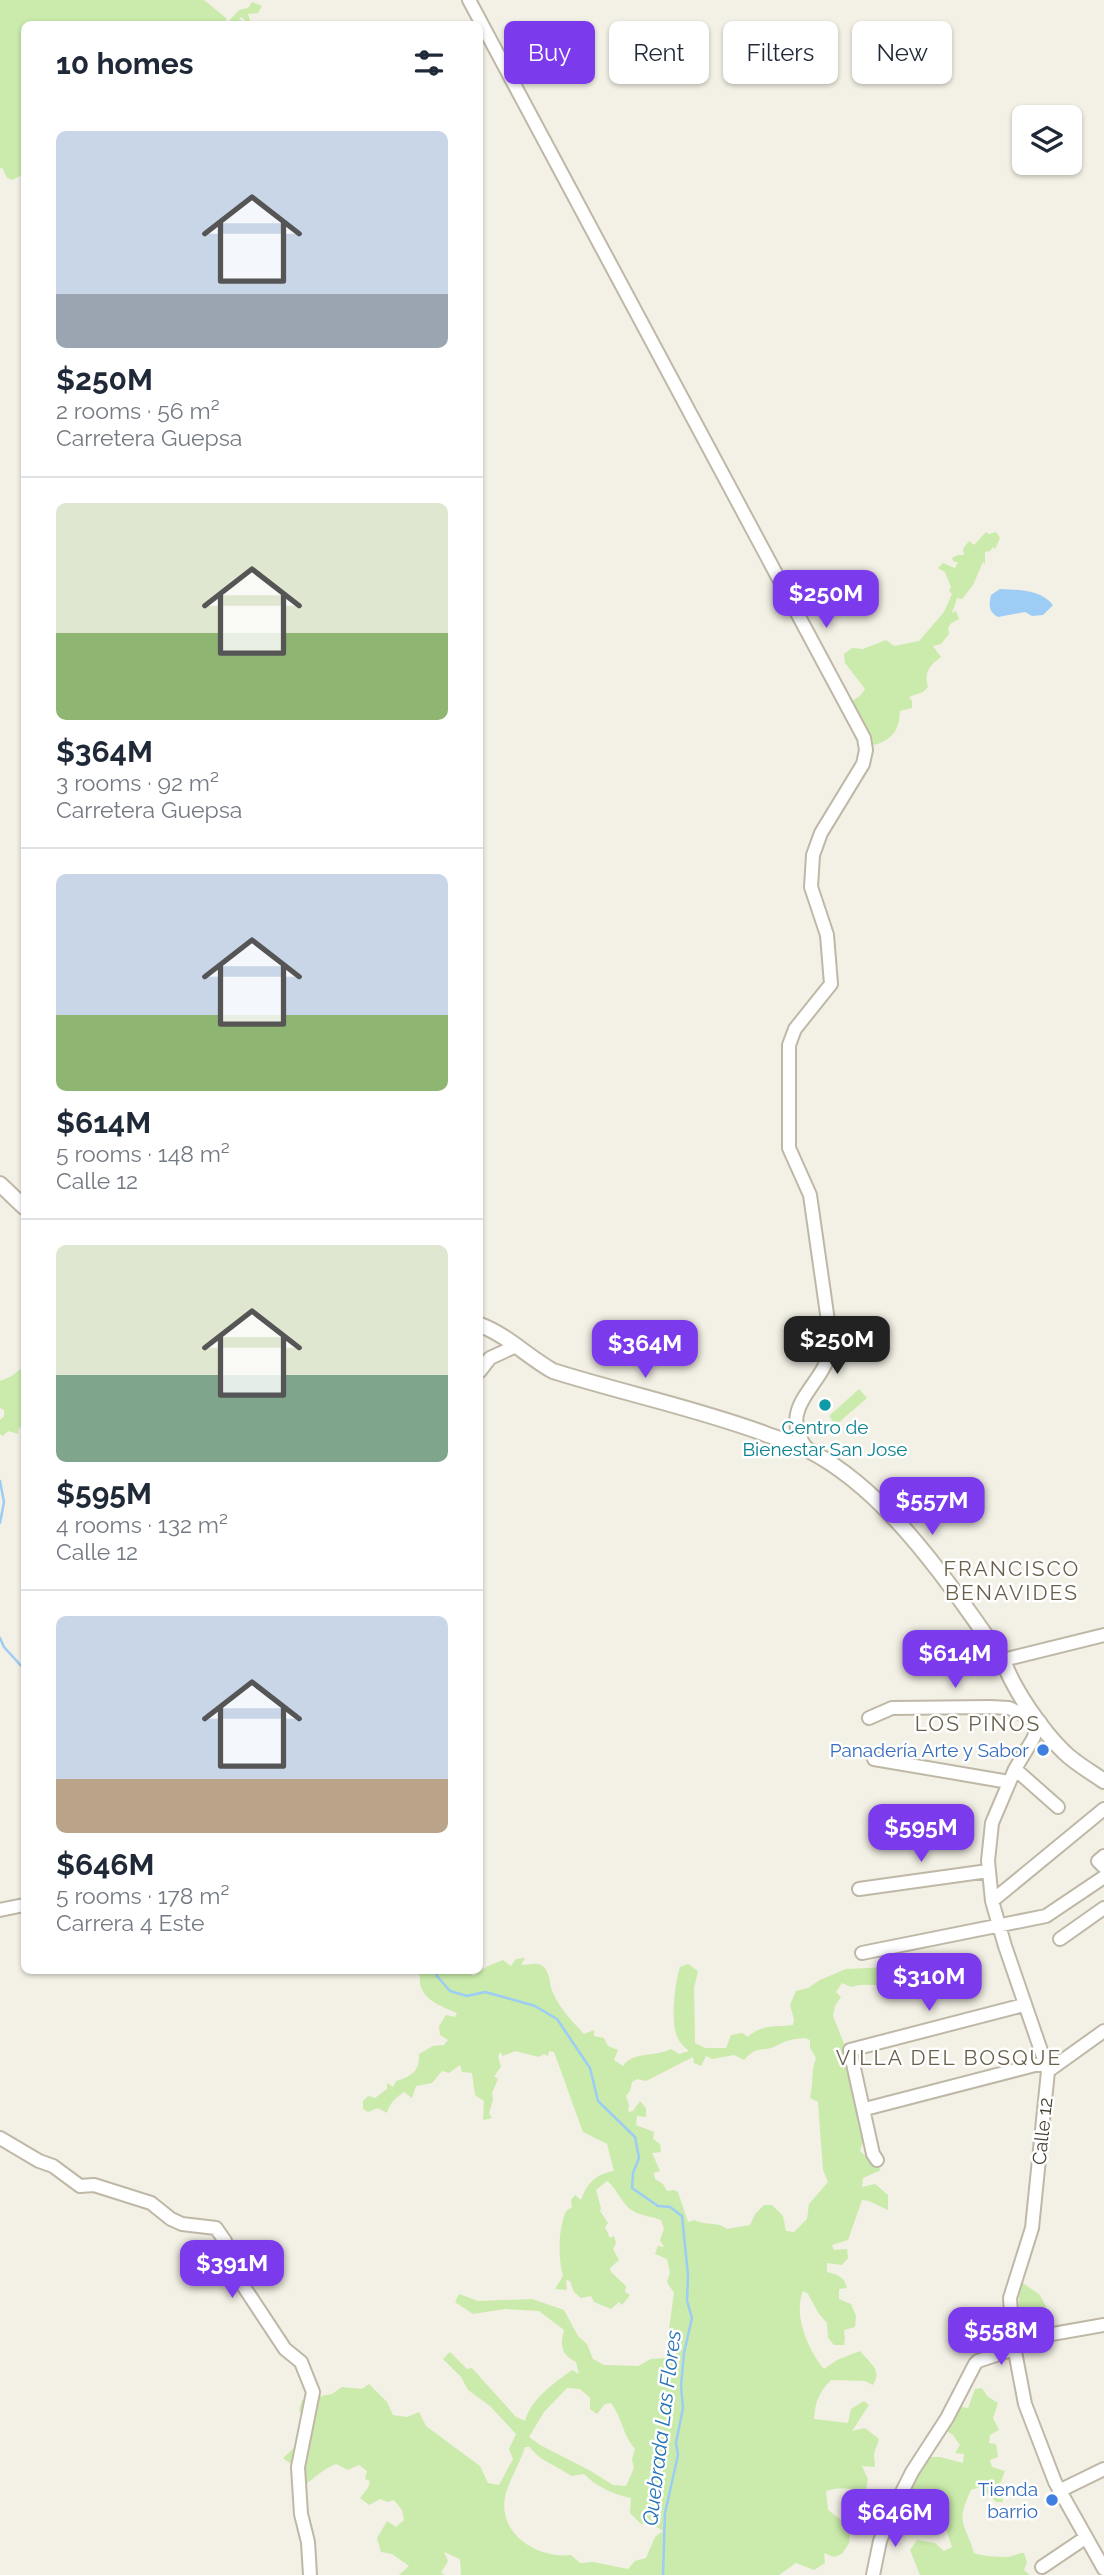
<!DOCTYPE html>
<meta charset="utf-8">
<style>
body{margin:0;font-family:Raleway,sans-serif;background:#f6f6f7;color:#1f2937;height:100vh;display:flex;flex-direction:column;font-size:26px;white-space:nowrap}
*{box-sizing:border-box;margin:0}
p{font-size:23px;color:#747a83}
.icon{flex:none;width:38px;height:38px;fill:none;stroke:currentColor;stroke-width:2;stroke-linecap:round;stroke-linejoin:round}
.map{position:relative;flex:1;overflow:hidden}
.drawer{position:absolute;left:21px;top:21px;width:462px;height:1953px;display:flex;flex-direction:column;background:#fff;border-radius:10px;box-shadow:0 2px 5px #0004}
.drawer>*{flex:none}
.top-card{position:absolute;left:504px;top:21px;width:494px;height:63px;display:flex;gap:14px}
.buttons{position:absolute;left:1012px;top:105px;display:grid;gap:14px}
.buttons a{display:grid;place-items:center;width:70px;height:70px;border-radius:10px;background:#fff;box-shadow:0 2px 5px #0004;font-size:35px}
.price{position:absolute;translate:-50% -60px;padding:0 16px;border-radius:14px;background:#7c3aed;color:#fff;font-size:23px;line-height:46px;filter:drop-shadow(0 2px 4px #0008)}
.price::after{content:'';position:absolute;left:50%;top:42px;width:21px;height:16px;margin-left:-10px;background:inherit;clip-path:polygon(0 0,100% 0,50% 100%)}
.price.active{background:#222;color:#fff}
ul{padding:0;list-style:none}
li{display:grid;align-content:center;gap:14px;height:371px;padding:0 35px}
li+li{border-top:2px solid #e0e1e3}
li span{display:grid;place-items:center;height:217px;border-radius:10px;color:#555}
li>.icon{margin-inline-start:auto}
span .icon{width:126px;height:126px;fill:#fffc;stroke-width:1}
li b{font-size:30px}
h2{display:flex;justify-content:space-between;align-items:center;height:84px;padding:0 35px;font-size:30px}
.pill{padding:0 24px;border-radius:10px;background:#fff;box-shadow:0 2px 5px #0004;font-size:24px;line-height:63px}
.pill.active{background:#7c3aed;color:#fff}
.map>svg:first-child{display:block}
.green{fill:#caebab;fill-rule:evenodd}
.water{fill:#9dccf4}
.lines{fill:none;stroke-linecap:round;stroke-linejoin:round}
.stream{stroke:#9dccf4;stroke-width:2.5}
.minor-casing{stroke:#bfb8a7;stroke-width:16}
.tertiary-casing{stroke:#bfb8a7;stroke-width:18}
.minor{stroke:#fff;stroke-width:12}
.tertiary{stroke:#fff;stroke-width:14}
.culture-dot{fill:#0f9aa8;stroke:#fff;stroke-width:2.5}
.shop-dot{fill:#3f7fe0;stroke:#fff;stroke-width:2.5}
.labels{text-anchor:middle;stroke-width:5;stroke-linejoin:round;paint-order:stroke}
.culture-label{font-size:19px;fill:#0d838f;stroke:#fff}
.shop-label{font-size:19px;fill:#366cbe;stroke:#fff;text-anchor:end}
.street-label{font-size:19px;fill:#464034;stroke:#fff}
.neighbourhood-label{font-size:21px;letter-spacing:2px;fill:#6a5f4b;stroke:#fff}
.water-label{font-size:21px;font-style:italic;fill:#2773b8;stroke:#fff}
</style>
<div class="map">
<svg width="1104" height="2575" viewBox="0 0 1104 2575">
<rect width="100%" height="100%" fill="#f3f0e5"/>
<path class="green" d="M 0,0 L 204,0 L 226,18 L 227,23 L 239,10 L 248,8 L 252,2 L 262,6 L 258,13 L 248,14 L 250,20 L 248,24 L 242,17 L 239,19 L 242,21 L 239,24 L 24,24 L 24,174 L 12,180 L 7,178 L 2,167 L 0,169 Z
M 986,532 L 989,534 L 996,532 L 1000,538 L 995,549 L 993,547 L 990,551 L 985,552 L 985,564 L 983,562 L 973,585 L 962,599 L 957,598 L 952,613 L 956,611 L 959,619 L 950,624 L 948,629 L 949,634 L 941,644 L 933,646 L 941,657 C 929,666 924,672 928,687 L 923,692 L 909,697 L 912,701 L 912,708 L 900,711 C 899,730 893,739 875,745 L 868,741 L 848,703 L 860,696 L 865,689 L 845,663 L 844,654 L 852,648 L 863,649 L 886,640 L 894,646 L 919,641 L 944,612 L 952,594 L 949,591 L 951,587 L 945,572 L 938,568 L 943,563 L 955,568 L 958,562 L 954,562 L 952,558 L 958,555 L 964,555 L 963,549 L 969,541 L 974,545 Z
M 24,1366 L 24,1429 L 19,1427 L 18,1434 L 8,1431 L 3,1436 L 0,1434 L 0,1420 L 4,1416 L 4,1410 L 0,1408 L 0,1381 L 12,1376 Z
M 859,1389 L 867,1398 L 836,1425 L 829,1416 Z
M 525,1958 L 521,1965 C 526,1965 533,1963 538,1964 C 551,1967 549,1985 553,1993 C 560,2009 572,2021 584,2034 L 594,2030 L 594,2036 L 604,2038 L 608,2046 L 618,2050 L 614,2060 L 623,2066 C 633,2051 656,2057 671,2049 L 679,2054 L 689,2051 C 683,2046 678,2041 676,2033 C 671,2019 675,1981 680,1967 L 688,1964 L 698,1971 L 694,1988 L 695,2043 L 705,2048 L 726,2048 L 731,2035 L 742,2033 L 748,2037 C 761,2024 777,2027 793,2025 L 794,2019 L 790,2005 L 796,1991 L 808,1988 L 820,1980 L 846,1969 L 912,1966 L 927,1959 L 958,1960 L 956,1968 L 973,1964 L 978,1988 L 933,1999 L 928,1976 L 919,1973 L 909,1974 C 893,1993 871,1980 851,1987 L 842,1983 L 836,1992 L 841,1997 L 835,2006 L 833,2016 L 847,2051 L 846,2060 L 858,2095 L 856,2107 L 861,2117 L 863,2141 L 860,2151 L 881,2170 L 863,2178 L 862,2187 L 875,2184 L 888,2195 L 888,2210 L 869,2201 L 862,2200 L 848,2240 L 832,2245 L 834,2250 L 847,2249 L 848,2258 L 842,2265 L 827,2263 L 827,2272 C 838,2275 844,2276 847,2288 L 839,2289 L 839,2299 L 851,2304 L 856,2316 L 855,2327 L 844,2330 L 845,2338 L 844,2345 L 834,2345 L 828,2338 L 827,2323 L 819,2314 L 808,2294 L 803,2291 C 793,2315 808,2350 824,2369 L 837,2360 L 860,2351 C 869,2363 883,2369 873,2385 L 865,2381 L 831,2380 C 819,2392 815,2402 814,2419 L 848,2423 L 851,2409 L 864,2401 L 869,2405 L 852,2431 L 865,2428 L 879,2439 L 874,2454 L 875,2467 L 862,2466 L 868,2479 L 866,2489 C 852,2490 839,2486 826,2491 L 828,2510 L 851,2527 L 849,2543 L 842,2554 L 834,2557 L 824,2553 L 825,2563 L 814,2570 L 796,2563 L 779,2575 L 461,2575 L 460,2559 L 444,2552 L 448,2561 L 441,2573 L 445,2575 L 399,2575 L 409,2566 L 392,2554 L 381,2552 L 377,2538 L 387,2521 L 396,2527 L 404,2520 L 402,2510 L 394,2500 L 388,2502 L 380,2499 L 369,2505 L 360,2498 L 368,2488 L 370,2481 L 365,2479 L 367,2471 L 359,2465 L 348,2470 L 336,2464 C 319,2470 309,2486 293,2490 L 291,2464 L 283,2458 L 296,2446 L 304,2419 L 299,2410 L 302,2400 L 332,2394 L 342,2387 L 362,2389 L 369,2384 L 387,2402 L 393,2415 L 407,2417 L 419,2412 L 426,2426 L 480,2466 L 488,2483 L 499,2485 L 513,2459 L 509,2449 L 516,2434 L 490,2406 L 468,2390 L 461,2377 L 443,2359 L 450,2352 L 467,2369 L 472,2368 L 516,2417 L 525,2421 C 531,2399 554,2383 572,2370 L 579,2374 L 576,2362 C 561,2354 560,2346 564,2330 L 539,2311 L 505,2309 L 473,2314 L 455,2302 L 459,2294 L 478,2301 L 532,2299 L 564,2310 L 578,2336 L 587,2344 L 593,2359 L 604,2365 L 638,2366 L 651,2359 L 665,2358 L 674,2293 L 667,2282 L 670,2272 L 667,2259 L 655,2254 L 658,2246 L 664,2247 L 660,2240 L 664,2229 L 661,2220 C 652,2216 641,2216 633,2211 C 621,2204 618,2189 607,2181 L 596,2190 L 601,2208 L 600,2211 L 608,2223 L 605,2227 L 610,2238 L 614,2236 L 616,2243 L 613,2249 L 619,2260 L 610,2268 L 611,2272 L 626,2286 L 625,2292 L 630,2295 L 622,2305 L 619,2302 L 611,2309 L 594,2302 L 591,2296 L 581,2298 L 574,2292 L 570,2281 L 566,2280 L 567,2290 L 555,2289 L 563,2276 C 558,2257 558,2230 566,2211 L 572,2207 L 571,2200 L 575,2195 L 581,2200 C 586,2184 597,2173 614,2171 L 607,2144 L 583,2132 C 573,2105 564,2079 554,2052 L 549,2051 L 548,2056 L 544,2054 L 539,2057 L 515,2051 L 503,2056 L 500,2052 L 498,2057 L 501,2067 L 494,2076 L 498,2079 L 492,2093 L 493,2100 L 489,2113 L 492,2118 L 483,2120 L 484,2101 L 475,2095 L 472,2073 L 462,2072 L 460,2065 L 449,2073 L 442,2071 L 432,2083 L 416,2086 L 412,2098 L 404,2092 C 396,2097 389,2104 387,2113 L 378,2108 L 368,2112 L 363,2109 L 363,2101 L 368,2096 L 375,2098 L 387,2089 L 387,2083 L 393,2087 L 396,2081 C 411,2077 420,2071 419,2054 L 433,2046 L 444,2045 L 448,2040 L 440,2035 L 439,2026 L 446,2015 L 455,2017 L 457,2013 C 444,2007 426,2002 421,1987 C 419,1981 421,1977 418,1971 L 470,1971 L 473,1976 L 486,1967 L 503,1960 L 511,1966 L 516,1959 ZM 805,2038 L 810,2040 L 810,2048 L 816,2058 C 810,2074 814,2082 810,2098 L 818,2102 L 823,2170 L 828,2182 L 809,2204 L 807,2219 L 794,2232 L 786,2231 L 783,2216 L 772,2205 L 764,2205 L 755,2214 L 750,2225 L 727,2229 C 717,2221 705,2226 694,2220 L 688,2222 L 678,2192 L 674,2190 L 667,2191 L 663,2184 L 655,2179 L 654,2173 L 660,2171 L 652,2153 L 661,2152 L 660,2144 L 653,2139 L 654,2132 L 636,2125 L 637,2116 L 646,2117 L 646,2108 L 640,2101 L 633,2111 L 628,2112 L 629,2105 L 626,2096 L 630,2091 L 632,2082 L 637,2079 L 646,2081 L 693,2057 L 694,2063 L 701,2066 L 706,2056 L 712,2059 L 734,2055 L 744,2060 C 758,2044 761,2053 776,2046 C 788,2040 791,2039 805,2038 ZM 567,2388 L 580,2389 L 590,2398 L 590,2409 L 597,2414 L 605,2404 L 611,2403 C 622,2417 623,2436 635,2449 L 632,2459 L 634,2468 L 626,2486 L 613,2485 L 589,2470 L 540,2445 L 529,2437 L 544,2412 ZM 525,2447 L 530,2447 C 540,2462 557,2465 571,2476 L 584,2474 C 595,2486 615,2495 631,2498 L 630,2513 L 641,2524 L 653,2525 L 663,2531 L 655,2537 L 646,2558 L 635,2561 L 628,2569 L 593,2562 L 580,2563 L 571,2555 C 537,2559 495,2533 506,2493 C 510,2479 520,2463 525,2447 Z
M 1023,2283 L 1040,2295 L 1052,2319 L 1040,2321 L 1037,2314 L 1019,2318 L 1019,2295 Z
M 982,2388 L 987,2396 L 998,2403 L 993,2418 L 999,2430 L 990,2435 L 989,2443 L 996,2444 L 998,2457 L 990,2460 L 992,2467 L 1005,2471 L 1000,2484 L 1003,2502 L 996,2502 L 980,2487 L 971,2490 C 955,2524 965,2522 974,2553 C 981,2556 998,2557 1006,2557 C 1012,2557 1017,2553 1024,2553 L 1027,2562 L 1024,2570 L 1030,2575 L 920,2575 L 910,2550 L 917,2540 L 935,2543 L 944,2551 L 952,2547 L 945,2526 L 926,2498 L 910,2491 C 914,2478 924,2469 928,2457 L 940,2457 L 963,2463 L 964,2454 L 955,2453 L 960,2445 L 953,2435 L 942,2428 L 956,2406 L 968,2408 L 975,2389 Z"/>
<path class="water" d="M 1000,589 C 1018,590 1040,589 1053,605 L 1043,615 L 1032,616 L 1025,612 L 998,617 C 988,611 989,605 991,595 Z"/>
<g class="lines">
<path class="stream" d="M 0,1481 L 4,1502 L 0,1523
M 0,1638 L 4,1647 L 24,1669
M 435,1970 L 437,1976 L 450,1991 L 467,1996 L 485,1992 L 507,1998 L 535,2006 L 557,2019 L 590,2068 L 598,2101 L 635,2137 L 639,2158 L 633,2173 L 632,2188 L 658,2206 L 670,2207 L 682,2216 L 688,2275 L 687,2301 L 692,2318 L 684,2353 L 681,2386 L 683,2408 L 676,2443 L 678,2455 L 665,2513 L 663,2575"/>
<defs>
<path id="minor" d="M 469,0 L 864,738 L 866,750 L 863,764 L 821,833 L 813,855 L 811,887 L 827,935 L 831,984 L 795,1029 L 789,1045 L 789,1148 L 810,1195 L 831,1342 C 830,1385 772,1404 808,1450
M 480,1371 L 490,1358 L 516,1346
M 1003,1660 L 1104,1635
M 869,1718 L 892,1708 L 990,1707 L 1009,1708 L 1040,1722 L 1033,1739 L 1015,1769 L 992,1823 L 988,1861 L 992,1901 L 1005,1946 L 1048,2071 L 1032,2228 L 1010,2298 L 1013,2341 L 1025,2404 L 1055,2482 L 1104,2569
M 874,1759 L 1009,1782
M 1015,1769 L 1058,1807
M 1104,1856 L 1098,1861 L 1104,1867
M 859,1889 L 988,1871
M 992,1901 L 1104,1809
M 0,1910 L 24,1905
M 1060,1939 L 1104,1908
M 862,1953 L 1046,1916 L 1104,1877
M 1048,2071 L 1104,2031
M 865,2109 L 1035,2065 L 1046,2065
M 0,2138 L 39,2161 L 53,2166 L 80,2186 L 94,2185 L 151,2203 L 171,2219 L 182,2224 L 216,2228 L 225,2241 L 244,2287 L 285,2349 L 301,2362 L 313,2392 L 298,2467 L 301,2514 L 308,2542 L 310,2575
M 877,2160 L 873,2154 L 850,2050 L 1024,2005
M 1013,2341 L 1104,2325
M 1059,2491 L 1104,2469
M 1042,2567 L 1085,2538
M 873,2575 L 880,2541 L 891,2514 L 912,2472 L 947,2418 L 975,2364 L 978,2361 L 1014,2349"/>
<path id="tertiary" d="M 0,1184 L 24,1207
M 480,1325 C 507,1335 528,1357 553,1371 C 623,1393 695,1408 763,1433 C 778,1439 794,1443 808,1450 C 889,1491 952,1588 1003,1660 C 1013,1689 1042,1731 1064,1752 C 1075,1763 1091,1772 1104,1781"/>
</defs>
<use href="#minor" class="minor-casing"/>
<use href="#tertiary" class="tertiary-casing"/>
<use href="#minor" class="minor"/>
<use href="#tertiary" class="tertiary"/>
</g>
<circle class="culture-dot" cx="825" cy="1405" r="7"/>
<g class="shop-dot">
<circle cx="1043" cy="1750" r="7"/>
<circle cx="1052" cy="2500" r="7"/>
</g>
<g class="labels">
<g class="culture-label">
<text x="825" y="1434">Centro de<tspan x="825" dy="22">Bienestar San Jose</tspan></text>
</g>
<g class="shop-label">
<text x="1029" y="1757">Panadería Arte y Sabor</text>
<text x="1038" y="2496">Tienda<tspan x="1038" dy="22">barrio</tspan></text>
</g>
<g class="street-label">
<text transform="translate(1042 2131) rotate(-84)" y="7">Calle 12</text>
</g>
<g class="neighbourhood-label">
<text x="1012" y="1576">FRANCISCO<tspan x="1012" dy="24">BENAVIDES</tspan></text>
<text x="978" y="1731">LOS PINOS</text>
<text x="949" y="2065">VILLA DEL BOSQUE</text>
</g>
<g class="water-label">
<text transform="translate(662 2428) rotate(-83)" y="7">Quebrada Las Flores</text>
</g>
</g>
</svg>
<div class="buttons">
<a><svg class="icon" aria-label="layers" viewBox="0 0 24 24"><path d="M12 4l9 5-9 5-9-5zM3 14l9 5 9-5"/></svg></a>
</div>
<b class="price" style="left:826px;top:630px">$250M</b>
<b class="price active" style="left:837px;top:1376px">$250M</b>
<b class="price" style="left:645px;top:1380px">$364M</b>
<b class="price" style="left:932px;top:1537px">$557M</b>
<b class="price" style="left:955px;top:1690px">$614M</b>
<b class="price" style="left:921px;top:1864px">$595M</b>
<b class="price" style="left:929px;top:2013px">$310M</b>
<b class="price" style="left:232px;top:2300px">$391M</b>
<b class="price" style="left:1001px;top:2367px">$558M</b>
<b class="price" style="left:895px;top:2549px">$646M</b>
<div class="top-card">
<a class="pill active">Buy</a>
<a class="pill">Rent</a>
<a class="pill">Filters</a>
<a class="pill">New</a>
</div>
<section class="drawer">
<h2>10 homes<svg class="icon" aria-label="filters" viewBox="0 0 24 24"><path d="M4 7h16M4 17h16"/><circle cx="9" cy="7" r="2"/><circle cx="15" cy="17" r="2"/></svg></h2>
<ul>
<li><span style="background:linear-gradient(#c9d6e8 75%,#9aa5b1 0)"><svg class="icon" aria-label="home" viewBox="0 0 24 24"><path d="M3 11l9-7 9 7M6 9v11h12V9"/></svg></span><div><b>$250M</b><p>2 rooms · 56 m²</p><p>Carretera Guepsa</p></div></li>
<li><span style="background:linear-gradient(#dfe7d0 60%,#8fb573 0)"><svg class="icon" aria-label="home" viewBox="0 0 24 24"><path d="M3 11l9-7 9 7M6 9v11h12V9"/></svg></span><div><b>$364M</b><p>3 rooms · 92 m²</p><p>Carretera Guepsa</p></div></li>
<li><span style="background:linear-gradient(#c9d6e8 65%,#8fb573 0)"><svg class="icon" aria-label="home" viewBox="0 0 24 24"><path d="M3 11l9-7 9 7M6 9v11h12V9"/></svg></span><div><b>$614M</b><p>5 rooms · 148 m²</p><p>Calle 12</p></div></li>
<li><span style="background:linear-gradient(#dfe7d0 60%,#7fa58c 0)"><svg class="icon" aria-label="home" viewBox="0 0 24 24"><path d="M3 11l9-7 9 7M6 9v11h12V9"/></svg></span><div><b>$595M</b><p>4 rooms · 132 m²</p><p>Calle 12</p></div></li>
<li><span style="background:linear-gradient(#c9d6e8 75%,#b9a48a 0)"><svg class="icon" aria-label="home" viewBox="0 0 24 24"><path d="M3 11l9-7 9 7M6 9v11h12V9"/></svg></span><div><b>$646M</b><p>5 rooms · 178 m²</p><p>Carrera 4 Este</p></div></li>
</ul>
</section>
</div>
